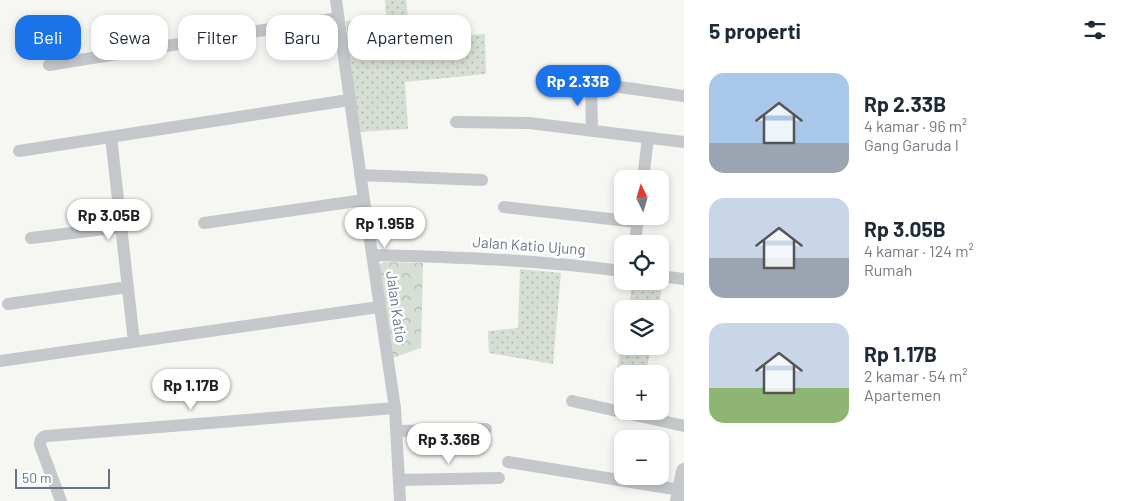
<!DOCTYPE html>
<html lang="id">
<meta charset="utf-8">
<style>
body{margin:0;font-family:Barlow,sans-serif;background:#f6f6f7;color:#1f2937;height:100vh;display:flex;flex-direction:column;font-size:19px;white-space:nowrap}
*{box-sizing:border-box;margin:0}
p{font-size:16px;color:#747a83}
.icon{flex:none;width:28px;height:28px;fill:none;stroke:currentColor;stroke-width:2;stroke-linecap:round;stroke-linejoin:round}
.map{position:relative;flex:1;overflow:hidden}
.details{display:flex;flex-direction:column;background:#fff;width:450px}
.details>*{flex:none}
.hud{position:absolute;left:15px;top:15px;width:475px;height:45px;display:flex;gap:10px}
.needle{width:32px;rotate:355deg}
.controls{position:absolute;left:614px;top:170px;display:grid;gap:10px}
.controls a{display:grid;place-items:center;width:55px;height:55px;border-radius:10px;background:#fff;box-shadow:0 2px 8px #0003;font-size:25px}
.scale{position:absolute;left:15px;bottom:12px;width:95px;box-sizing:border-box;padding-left:5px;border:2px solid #647685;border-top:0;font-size:14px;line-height:18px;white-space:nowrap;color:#647685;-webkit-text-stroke:4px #fff;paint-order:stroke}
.price{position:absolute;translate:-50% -42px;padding:0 11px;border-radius:18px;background:#fff;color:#222;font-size:16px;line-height:32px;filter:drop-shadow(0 1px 2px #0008)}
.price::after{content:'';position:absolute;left:50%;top:30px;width:15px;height:11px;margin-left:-8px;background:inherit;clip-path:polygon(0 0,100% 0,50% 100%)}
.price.current{background:#1a73e8;color:#fff}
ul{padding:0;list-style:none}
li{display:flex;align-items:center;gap:15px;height:125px;padding:0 25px}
li span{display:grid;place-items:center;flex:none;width:140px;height:100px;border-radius:15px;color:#555}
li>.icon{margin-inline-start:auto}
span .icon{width:60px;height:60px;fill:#fffc;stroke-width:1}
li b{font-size:21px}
h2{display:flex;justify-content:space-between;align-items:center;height:60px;padding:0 25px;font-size:21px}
.pill{padding:0 18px;border-radius:15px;background:#fff;box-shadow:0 2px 8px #0003;font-size:18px;line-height:45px}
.pill.current{background:#1a73e8;color:#fff}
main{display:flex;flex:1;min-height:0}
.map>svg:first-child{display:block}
.grass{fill:url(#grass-dots)}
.forest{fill:url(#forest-crowns)}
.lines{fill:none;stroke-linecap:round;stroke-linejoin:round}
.minor{stroke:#c4c8cb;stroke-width:12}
.tertiary{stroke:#c4c8cb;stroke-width:16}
.labels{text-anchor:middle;stroke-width:5;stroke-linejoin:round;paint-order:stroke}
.street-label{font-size:15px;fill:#647685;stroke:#fff}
</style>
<main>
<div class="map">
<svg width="684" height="501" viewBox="0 0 684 501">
<defs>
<pattern id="grass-dots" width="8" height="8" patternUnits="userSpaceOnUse" patternTransform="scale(1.25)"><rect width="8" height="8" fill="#d7ded4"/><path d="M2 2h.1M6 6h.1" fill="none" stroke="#b2b9b2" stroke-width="1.8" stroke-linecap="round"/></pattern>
<pattern id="forest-crowns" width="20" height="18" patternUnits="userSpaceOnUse" patternTransform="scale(1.25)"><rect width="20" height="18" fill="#d7ded4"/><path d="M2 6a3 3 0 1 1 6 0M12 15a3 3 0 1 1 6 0" fill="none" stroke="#b2b9b2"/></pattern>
</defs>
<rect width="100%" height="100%" fill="#f6f6f3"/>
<path class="grass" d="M 385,0 L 406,0 L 411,40 L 485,34 L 486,74 L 405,82 L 408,129 L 359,132 L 346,21 L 386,18 Z
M 520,269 L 561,273 L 553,364 L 489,353 L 488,331 L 518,328 Z
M 633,282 L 662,287 L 658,309 L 628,309 Z
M 622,340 L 622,346 L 651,346 L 646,374 L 634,374 L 617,371 Z"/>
<path class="forest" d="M 384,262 L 423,263 L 421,348 L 392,358 L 379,264 Z"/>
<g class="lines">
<path class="minor" d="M 336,0 L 364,200 L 395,408 L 400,501
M 49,65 L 338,18
M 456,122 L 529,123 L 684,142
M 592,131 L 591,83 L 684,96
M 111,137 L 134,342
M 19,151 L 349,100
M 360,175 L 482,180
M 643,179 L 648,138
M 504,207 L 637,222
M 204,223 L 364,200
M 31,238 L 121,227
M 635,244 L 638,216
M 372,255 C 456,257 539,260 622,271
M 660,276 L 684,279
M 8,304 L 128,287
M 0,361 L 379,307
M 572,401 L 684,426
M 397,431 L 486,429
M 508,462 L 680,490
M 399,480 L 499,478
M 61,501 L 40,445 C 40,439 42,437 47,436 L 395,408"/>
<path class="tertiary" d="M 678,501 L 684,471"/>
</g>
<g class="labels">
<g class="street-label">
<text transform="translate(529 246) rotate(4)" y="5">Jalan Katio Ujung</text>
<text transform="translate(396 307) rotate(82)" y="5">Jalan Katio</text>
</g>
</g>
</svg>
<div class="controls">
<a><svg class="needle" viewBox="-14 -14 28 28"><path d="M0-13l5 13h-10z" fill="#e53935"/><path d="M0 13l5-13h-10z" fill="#747a83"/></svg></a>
<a><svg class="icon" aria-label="locate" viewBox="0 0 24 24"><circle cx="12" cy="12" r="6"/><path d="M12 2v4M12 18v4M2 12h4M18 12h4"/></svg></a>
<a><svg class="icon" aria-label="layers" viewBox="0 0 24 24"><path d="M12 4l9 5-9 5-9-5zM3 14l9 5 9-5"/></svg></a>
<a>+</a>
<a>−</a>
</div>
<div class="scale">50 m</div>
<b class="price current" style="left:578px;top:107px">Rp 2.33B</b>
<b class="price" style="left:109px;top:241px">Rp 3.05B</b>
<b class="price" style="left:385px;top:249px">Rp 1.95B</b>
<b class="price" style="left:191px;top:411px">Rp 1.17B</b>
<b class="price" style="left:449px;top:465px">Rp 3.36B</b>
<div class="hud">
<a class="pill current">Beli</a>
<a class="pill">Sewa</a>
<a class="pill">Filter</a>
<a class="pill">Baru</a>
<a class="pill">Apartemen</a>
</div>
</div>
<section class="details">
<h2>5 properti<svg class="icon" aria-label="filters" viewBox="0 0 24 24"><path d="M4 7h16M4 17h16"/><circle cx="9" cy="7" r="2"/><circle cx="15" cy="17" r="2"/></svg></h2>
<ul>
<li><span style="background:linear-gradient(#a9c7e8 70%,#9aa5b1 0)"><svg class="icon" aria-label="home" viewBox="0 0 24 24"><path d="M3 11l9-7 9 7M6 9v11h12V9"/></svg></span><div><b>Rp 2.33B</b><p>4 kamar · 96 m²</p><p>Gang Garuda I</p></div></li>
<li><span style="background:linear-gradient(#c9d6e8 60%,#9aa5b1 0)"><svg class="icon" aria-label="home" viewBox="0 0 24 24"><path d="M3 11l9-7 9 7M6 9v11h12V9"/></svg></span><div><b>Rp 3.05B</b><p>4 kamar · 124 m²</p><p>Rumah</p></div></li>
<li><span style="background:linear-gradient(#c9d6e8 65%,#8fb573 0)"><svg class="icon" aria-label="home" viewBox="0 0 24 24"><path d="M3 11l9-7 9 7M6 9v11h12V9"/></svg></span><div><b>Rp 1.17B</b><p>2 kamar · 54 m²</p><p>Apartemen</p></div></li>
</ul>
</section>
</main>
